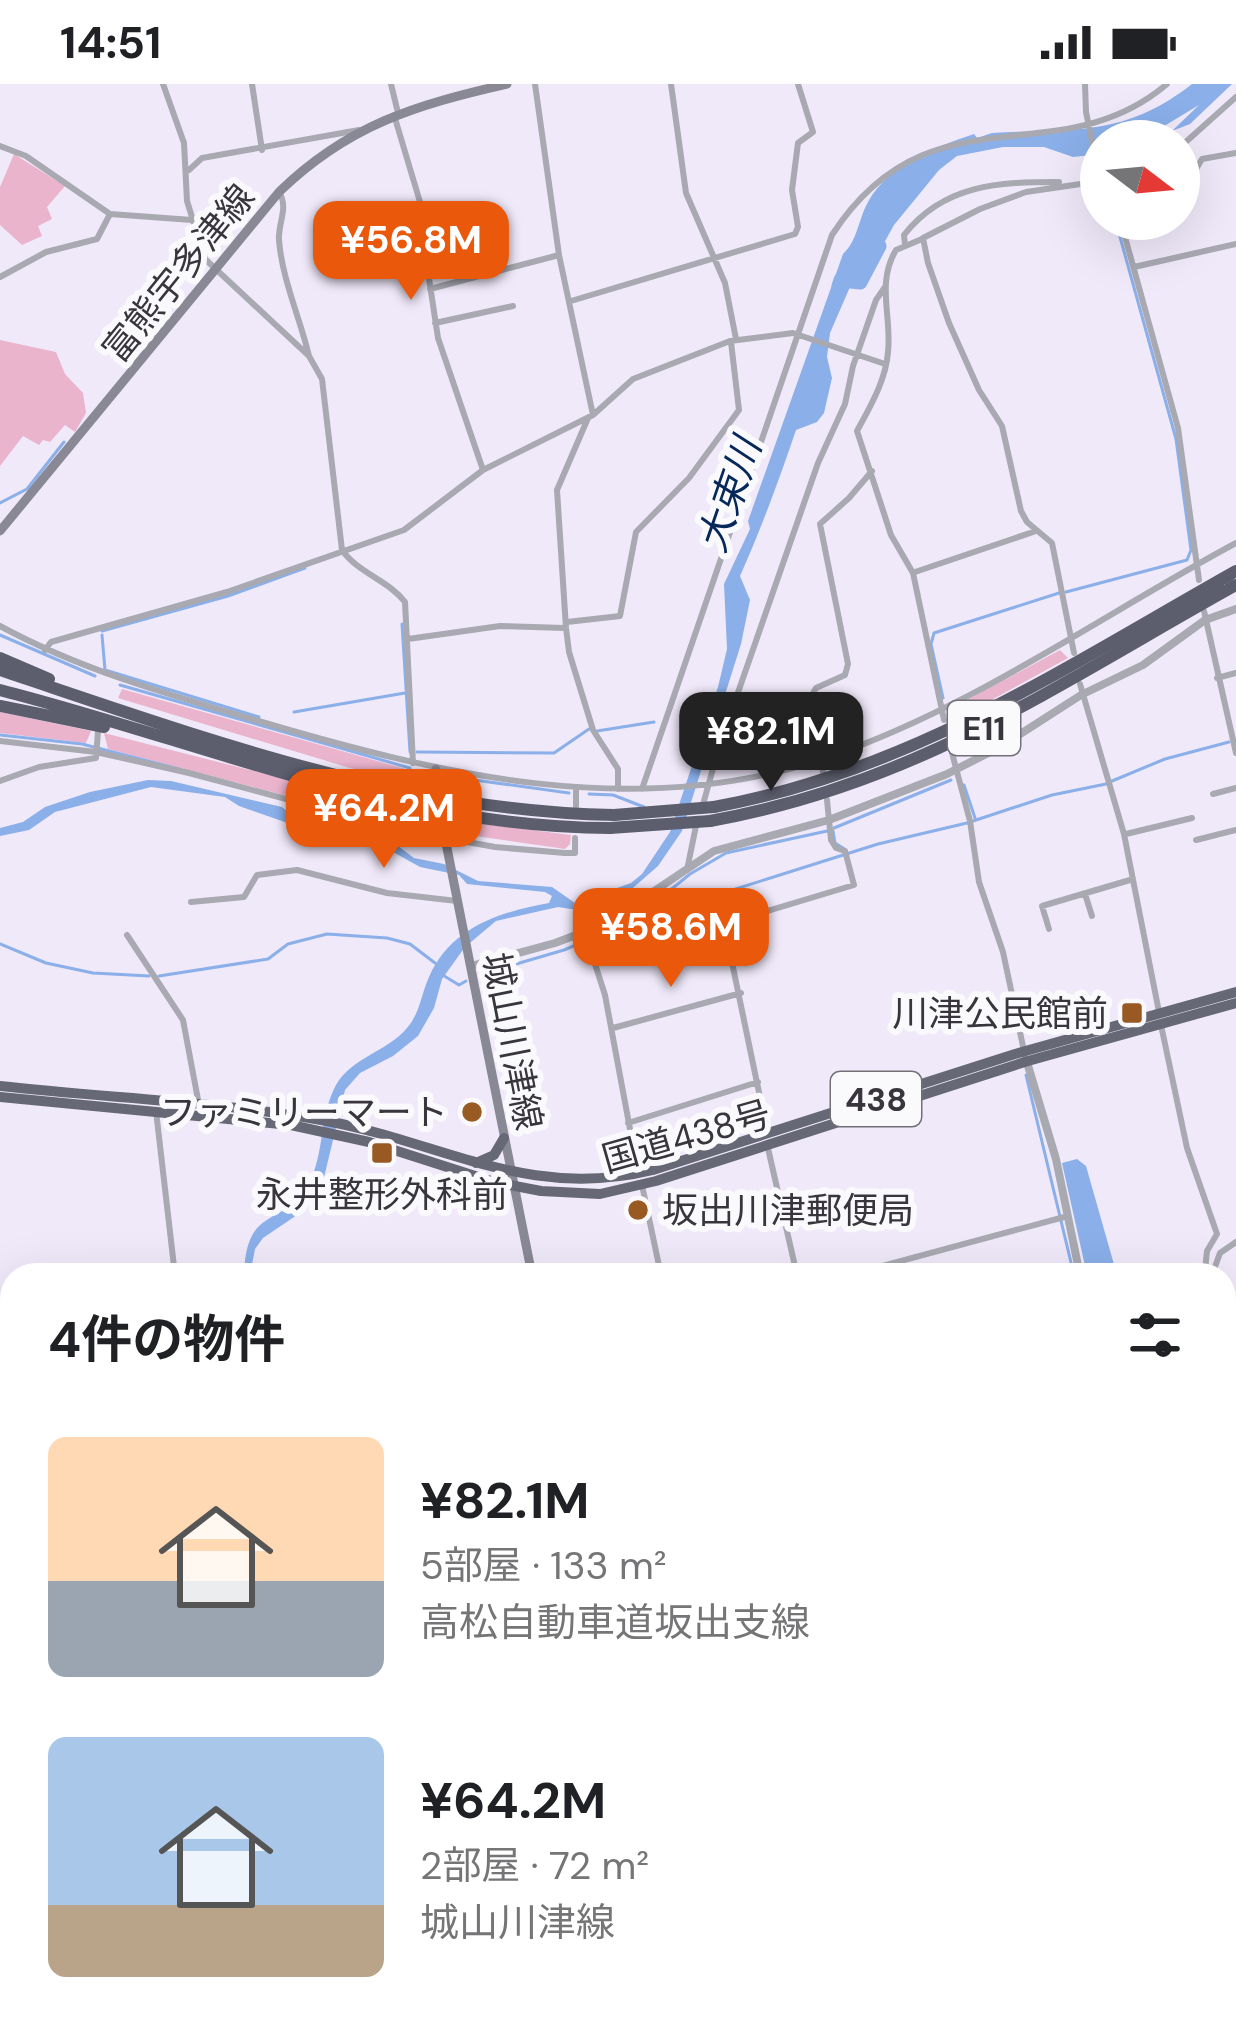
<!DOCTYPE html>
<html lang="ja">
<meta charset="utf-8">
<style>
body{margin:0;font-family:"DM Sans","Noto Sans JP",sans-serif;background:#f2f2f2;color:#202124;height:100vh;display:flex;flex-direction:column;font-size:45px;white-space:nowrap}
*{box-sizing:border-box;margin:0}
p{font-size:39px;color:#757577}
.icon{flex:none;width:66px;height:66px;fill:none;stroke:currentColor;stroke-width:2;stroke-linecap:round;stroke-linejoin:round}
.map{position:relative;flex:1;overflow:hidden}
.details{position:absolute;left:0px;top:1179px;width:1236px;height:768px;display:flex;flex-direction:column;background:#fff;border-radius:36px 36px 0 0;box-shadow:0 12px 48px #0002}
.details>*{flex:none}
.needle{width:78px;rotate:106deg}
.fabs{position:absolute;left:1080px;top:36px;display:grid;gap:24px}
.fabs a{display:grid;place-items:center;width:120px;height:120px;border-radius:50%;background:#fff;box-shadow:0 12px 48px #0002;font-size:60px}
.price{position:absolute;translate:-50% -102px;padding:0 27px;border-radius:24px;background:#ea580c;color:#fff;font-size:39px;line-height:78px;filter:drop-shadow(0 3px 6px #0008)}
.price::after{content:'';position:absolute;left:50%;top:72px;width:36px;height:27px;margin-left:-18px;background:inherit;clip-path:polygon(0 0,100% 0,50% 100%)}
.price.on{background:#222;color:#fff}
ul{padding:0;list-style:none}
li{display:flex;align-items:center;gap:36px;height:300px;padding:0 48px}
li span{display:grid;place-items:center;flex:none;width:336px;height:240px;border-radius:18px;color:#555}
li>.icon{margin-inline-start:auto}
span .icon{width:144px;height:144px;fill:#fffc;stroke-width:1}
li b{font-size:51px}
h2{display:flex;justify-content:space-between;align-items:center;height:144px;padding:0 48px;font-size:51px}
.status{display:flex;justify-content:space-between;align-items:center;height:84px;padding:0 60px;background:#fff;direction:ltr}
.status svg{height:33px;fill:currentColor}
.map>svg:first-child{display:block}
.green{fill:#eab4cd}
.water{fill:#8aafe9}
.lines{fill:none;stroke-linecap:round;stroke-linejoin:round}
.stream{stroke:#8aafe9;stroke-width:3}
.river{stroke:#8aafe9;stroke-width:15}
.minor{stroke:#a8a9b1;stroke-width:6}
.tertiary{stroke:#a8a9b1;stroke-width:8}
.secondary{stroke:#888994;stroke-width:9}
.trunk{stroke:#666876;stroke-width:10}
.motorway{stroke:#5c5e6d;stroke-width:12}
.motorway-bridge{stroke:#5c5e6d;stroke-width:12}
.poi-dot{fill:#995923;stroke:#faf9fc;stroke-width:4.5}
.labels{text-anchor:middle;stroke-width:12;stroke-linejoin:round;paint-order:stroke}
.shield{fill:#faf9fc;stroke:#727076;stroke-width:3}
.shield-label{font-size:33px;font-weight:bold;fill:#38353c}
.street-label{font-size:36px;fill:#38353c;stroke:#faf9fc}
.poi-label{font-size:36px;fill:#38353c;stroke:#faf9fc;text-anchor:end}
.water-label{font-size:39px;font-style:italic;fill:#052759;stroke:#faf9fc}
</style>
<div class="status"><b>14:51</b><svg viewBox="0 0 49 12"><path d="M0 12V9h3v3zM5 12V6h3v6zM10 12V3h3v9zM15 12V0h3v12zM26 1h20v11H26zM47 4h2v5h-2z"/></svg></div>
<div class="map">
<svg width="1236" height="1947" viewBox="0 0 1236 1947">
<rect width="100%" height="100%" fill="#f0e9fa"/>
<path class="green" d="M 14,70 L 65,102 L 47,123 L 52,135 L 38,142 L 42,152 L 22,161 L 0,141 L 0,103 Z
M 0,256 L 56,268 L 65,290 L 83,309 L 86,329 L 75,348 L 65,341 L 50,358 L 43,356 L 39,361 L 23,352 L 0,382 Z
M 1060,566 L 1068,574 L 953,637 L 952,625 L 956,622 Z
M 122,605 L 420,689 L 424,701 L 350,684 L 118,614 Z
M 0,628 L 91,647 L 86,659 L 0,649 Z
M 104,649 L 431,732 L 430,738 L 421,745 L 398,741 L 108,665 Z
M 452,736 L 571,751 L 570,760 L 565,765 L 462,750 Z"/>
<path class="water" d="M 1192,0 L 1232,0 L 1190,40 L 1172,47 L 1199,21 L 1141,56 L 1101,57 L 1101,70 L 1073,73 L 1044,63 L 1003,63 L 957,72 L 939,86 L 894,141 L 878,170 L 853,196 L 830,249 L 827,273 L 832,294 L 824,329 L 817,338 L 796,346 C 779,396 761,445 740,492 L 750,516 L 741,560 L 682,747 L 658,782 L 626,810 L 577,826 L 558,823 L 496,837 L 465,863 L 442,895 L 434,924 L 418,952 L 393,972 L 360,989 L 345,1006 L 321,1106 L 294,1133 L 263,1154 L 255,1165 L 250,1191 L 244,1191 C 246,1119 284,1145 309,1099 C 325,1069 319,1032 336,1001 C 352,973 387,968 407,944 C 420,929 421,911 429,893 C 451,843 500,828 549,819 L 552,812 L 545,808 L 467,800 L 459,791 L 420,783 L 384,763 L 339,757 L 239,722 L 225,713 L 151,703 L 55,728 L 29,746 L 0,752 L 0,744 L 23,738 L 45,723 L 90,708 L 148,696 L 171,697 L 282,723 L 298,737 L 348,753 L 386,753 L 414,774 L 444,780 L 478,797 L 552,803 L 575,819 L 631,799 L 642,790 L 670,748 L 718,603 L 727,565 L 724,500 L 750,445 L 748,437 L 843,170 C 858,156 858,136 868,118 C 889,80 936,63 974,50 L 977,54 L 992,49 C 1074,44 1123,54 1192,0 Z
M 1077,1075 L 1086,1082 L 1117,1191 L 1087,1191 L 1062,1079 Z"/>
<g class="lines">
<path class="stream" d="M 0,419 L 27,405 L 64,358
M 1066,508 L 1187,476 L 1191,466 L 1176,355 L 1115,135
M 402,540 L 410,668
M 102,547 L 228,512 L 305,484
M 0,551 L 95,592
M 102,551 L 105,586 L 259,633
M 120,601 L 410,684
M 943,614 L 931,560 L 934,549 L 1059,509
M 294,628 L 405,609
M 597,647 L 654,638
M 0,651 L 82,660 L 179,685
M 417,668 L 554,669 L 589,645
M 453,693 L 569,709
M 1112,697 L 1165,675 L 1229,658
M 964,701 L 975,734
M 589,710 L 613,711 L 644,723
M 834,744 L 951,696
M 833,747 L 835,759 L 846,766
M 631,838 L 878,760 L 967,739 L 1052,711 L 1106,700
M 0,860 L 46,879 L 93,889 L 149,892
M 441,890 L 459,901 L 466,897
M 482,890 L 564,866 L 631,838 L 690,790 L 726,769 L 827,747
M 159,892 L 268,875 L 288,860 L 327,850 L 387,854 L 410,860 L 435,879
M 1026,991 L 1074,1191
M 1224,1275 L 1236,1280"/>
<path class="river" d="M 839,202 L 841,196 L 860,198 L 879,162
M 0,1228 L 12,1224
M 0,1370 L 4,1407
M 11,1429 L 12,1436
M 142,1935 L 144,1947"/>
<path class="minor" d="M 163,0 L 184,59 L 187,117 L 205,175 L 309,272 L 322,295 L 342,466 C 358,489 388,496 405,518 L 413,679
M 252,0 L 262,66
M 391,0 L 398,29
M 535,0 L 559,171 L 593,331
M 671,0 L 686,109 L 725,199 L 736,255
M 1085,0 L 1086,28 L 1100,97
M 394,31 L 423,128 L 425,168 L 438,254 L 483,386
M 0,62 L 26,72 L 110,130 L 192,136
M 1179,64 L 1236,13
M 189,86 L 202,74 L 359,46
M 1179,101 L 1189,97 L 1202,75 L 1236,69
M 279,108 C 289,124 278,138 279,156 C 282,195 300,234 309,272
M 1120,135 L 1178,344 L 1199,496
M 922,155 L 896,166 C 876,199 892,233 888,268 C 886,296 870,323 857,347 L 891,451 L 913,489 L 944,636
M 905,161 L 904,151 C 944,100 999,98 1059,98
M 1134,183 L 1236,160
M 0,193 L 46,168 L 97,155 L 110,130
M 430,205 L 559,171
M 571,217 L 795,150 L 798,143 L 792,106 L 798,59 L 813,48 L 798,0
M 435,239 L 513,222
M 588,334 L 557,406 L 566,544 L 569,568 L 593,646 L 618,685 L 618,705
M 915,488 L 1036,447
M 1204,527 L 1236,669
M 567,538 L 620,532 L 636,448 L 689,394 L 739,326 L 731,258
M 0,542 C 81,586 167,610 255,636 C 441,691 636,738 826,674 C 973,624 1100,532 1236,459
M 408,555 L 500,542 L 565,544
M 45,566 L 51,558 L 227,508 L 404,446 L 483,386 L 593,331 L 633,295 L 730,257 L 793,249 L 885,280
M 1074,569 L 1052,459 L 1027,438 L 1021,427 L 1002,342 L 979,306 L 949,239 L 928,179 L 923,154 L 980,125 L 1026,108 L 1101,97
M 1217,594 L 1236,589
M 1080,600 L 1124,750 L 1159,928
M 0,657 L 96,668 L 189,689 L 401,746 L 495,763 L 565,769 L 575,769 L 575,754
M 952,669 L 970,737 L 979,798 L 1003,868 L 1024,967
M 823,688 L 812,611 L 816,604 L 845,591 L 848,580 L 820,440 L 849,414 L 872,387
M 0,697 L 39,683 L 96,674 L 98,647
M 642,705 L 832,151 C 930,0 1058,93 1167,0
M 1213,710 L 1236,704
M 576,722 L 576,704
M 702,724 L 719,663 L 818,379 L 845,320 L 853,282 L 876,216 L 885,203
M 1126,750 L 1192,734
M 1196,756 L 1236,746
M 688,781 L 697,737
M 1085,810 L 1092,832
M 191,818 L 244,813 L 257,791 L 297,786 L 387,809 L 457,817
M 1049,845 L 1042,822 L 1130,796
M 585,849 L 605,911 L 638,1088
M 127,851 L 183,936 L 199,1021
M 1161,941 L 1187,1064 L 1217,1150 L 1207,1167 L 1205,1186 L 1210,1191
M 613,944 L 741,909
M 156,1027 L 175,1191
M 628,1039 L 758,998
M 767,1047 L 724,840 L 854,801 L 845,767 L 836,764 L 831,756 L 827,716
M 767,1060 L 797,1191
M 642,1101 L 661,1191
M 378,1182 L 379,1191
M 322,1191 L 325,1189
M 849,1191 L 1068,1132
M 1212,1191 L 1220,1169 L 1236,1158
M 1224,1301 L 1236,1305
M 0,1349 L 12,1413
M 1224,1459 L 1236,1456
M 0,1700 L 12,1696
M 1224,1873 L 1236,1882
M 146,1935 L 149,1947
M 448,1935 L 451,1947
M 0,1936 L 3,1947
M 722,1947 L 726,1935
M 777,1947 L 782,1935
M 926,1947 L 928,1935"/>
<path class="tertiary" d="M 471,882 L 555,859 L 605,840 L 714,767 L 829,736 L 947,690 L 1000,663 L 1081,611 L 1143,581 L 1205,536 L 1236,525
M 1026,975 L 1056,1075 L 1080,1191
M 1224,1285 L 1236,1290
M 0,1419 L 12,1417"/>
<path class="secondary" d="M 0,447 L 279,108 C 348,41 415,21 507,0
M 434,703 L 436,685
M 441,734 L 532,1191
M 567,1947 L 572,1935"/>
<path class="trunk" d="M 0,1002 C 106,1014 215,1017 321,1036 C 441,1057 526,1117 653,1086 L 1015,970 L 1236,908
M 0,1013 L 291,1041 L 369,1058 L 494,1098 L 541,1107 L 600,1110 L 656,1097 L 1028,977 L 1236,919
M 476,1079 L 494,1071 L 504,1054"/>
<path class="motorway" d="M 0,574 L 49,595
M 0,586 C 197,652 403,728 614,731
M 0,606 C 200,657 400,744 610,744
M 0,622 L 104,643
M 714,723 C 911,687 1065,583 1236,487
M 710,737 C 917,700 1058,600 1236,501"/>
<path class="motorway-bridge" d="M 614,731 L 714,723
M 610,744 L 710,737"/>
</g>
<g class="poi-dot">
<rect x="1120" y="917" width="24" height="24" rx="6"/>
<circle cx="472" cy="1028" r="12"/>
<rect x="370" y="1057" width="24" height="24" rx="6"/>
<circle cx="638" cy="1126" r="12"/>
</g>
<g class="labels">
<g class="shield">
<rect x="948" y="617" width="72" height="54" rx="9"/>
<rect x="831" y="988" width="90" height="54" rx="9"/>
</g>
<g class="shield-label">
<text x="984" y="656">E11</text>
<text x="876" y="1027">438</text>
</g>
<g class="street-label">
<text transform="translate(178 189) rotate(-51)" y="13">富熊宇多津線</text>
<text transform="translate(513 957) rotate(79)" y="13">城山川津線</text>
<text transform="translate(686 1052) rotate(-16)" y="13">国道438号</text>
</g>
<g class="poi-label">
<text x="1108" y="942">川津公民館前</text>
<text x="448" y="1041">ファミリーマート</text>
<text x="382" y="1123" text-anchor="middle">永井整形外科前</text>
<text x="662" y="1139" text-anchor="start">坂出川津郵便局</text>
</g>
<g class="water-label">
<text transform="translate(729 411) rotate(-71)" y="14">大束川</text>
</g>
</g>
</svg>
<div class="fabs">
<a><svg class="needle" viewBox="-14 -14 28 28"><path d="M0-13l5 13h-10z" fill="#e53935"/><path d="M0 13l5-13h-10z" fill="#757577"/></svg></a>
</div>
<b class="price" style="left:411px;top:219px">¥56.8M</b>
<b class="price on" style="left:771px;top:710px">¥82.1M</b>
<b class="price" style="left:384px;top:787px">¥64.2M</b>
<b class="price" style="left:671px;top:906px">¥58.6M</b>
<section class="details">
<h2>4件の物件<svg class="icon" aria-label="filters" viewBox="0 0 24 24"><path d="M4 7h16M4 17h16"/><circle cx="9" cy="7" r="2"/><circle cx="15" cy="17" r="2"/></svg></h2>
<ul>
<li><span style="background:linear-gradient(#ffd9b3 60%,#9aa5b1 0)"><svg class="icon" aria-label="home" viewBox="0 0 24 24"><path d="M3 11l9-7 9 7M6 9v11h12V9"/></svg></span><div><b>¥82.1M</b><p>5部屋 · 133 m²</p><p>高松自動車道坂出支線</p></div></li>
<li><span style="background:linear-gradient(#a9c7e8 70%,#b9a48a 0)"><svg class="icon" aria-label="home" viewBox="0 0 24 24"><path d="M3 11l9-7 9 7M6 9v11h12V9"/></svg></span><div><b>¥64.2M</b><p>2部屋 · 72 m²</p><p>城山川津線</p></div></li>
</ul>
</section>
</div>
